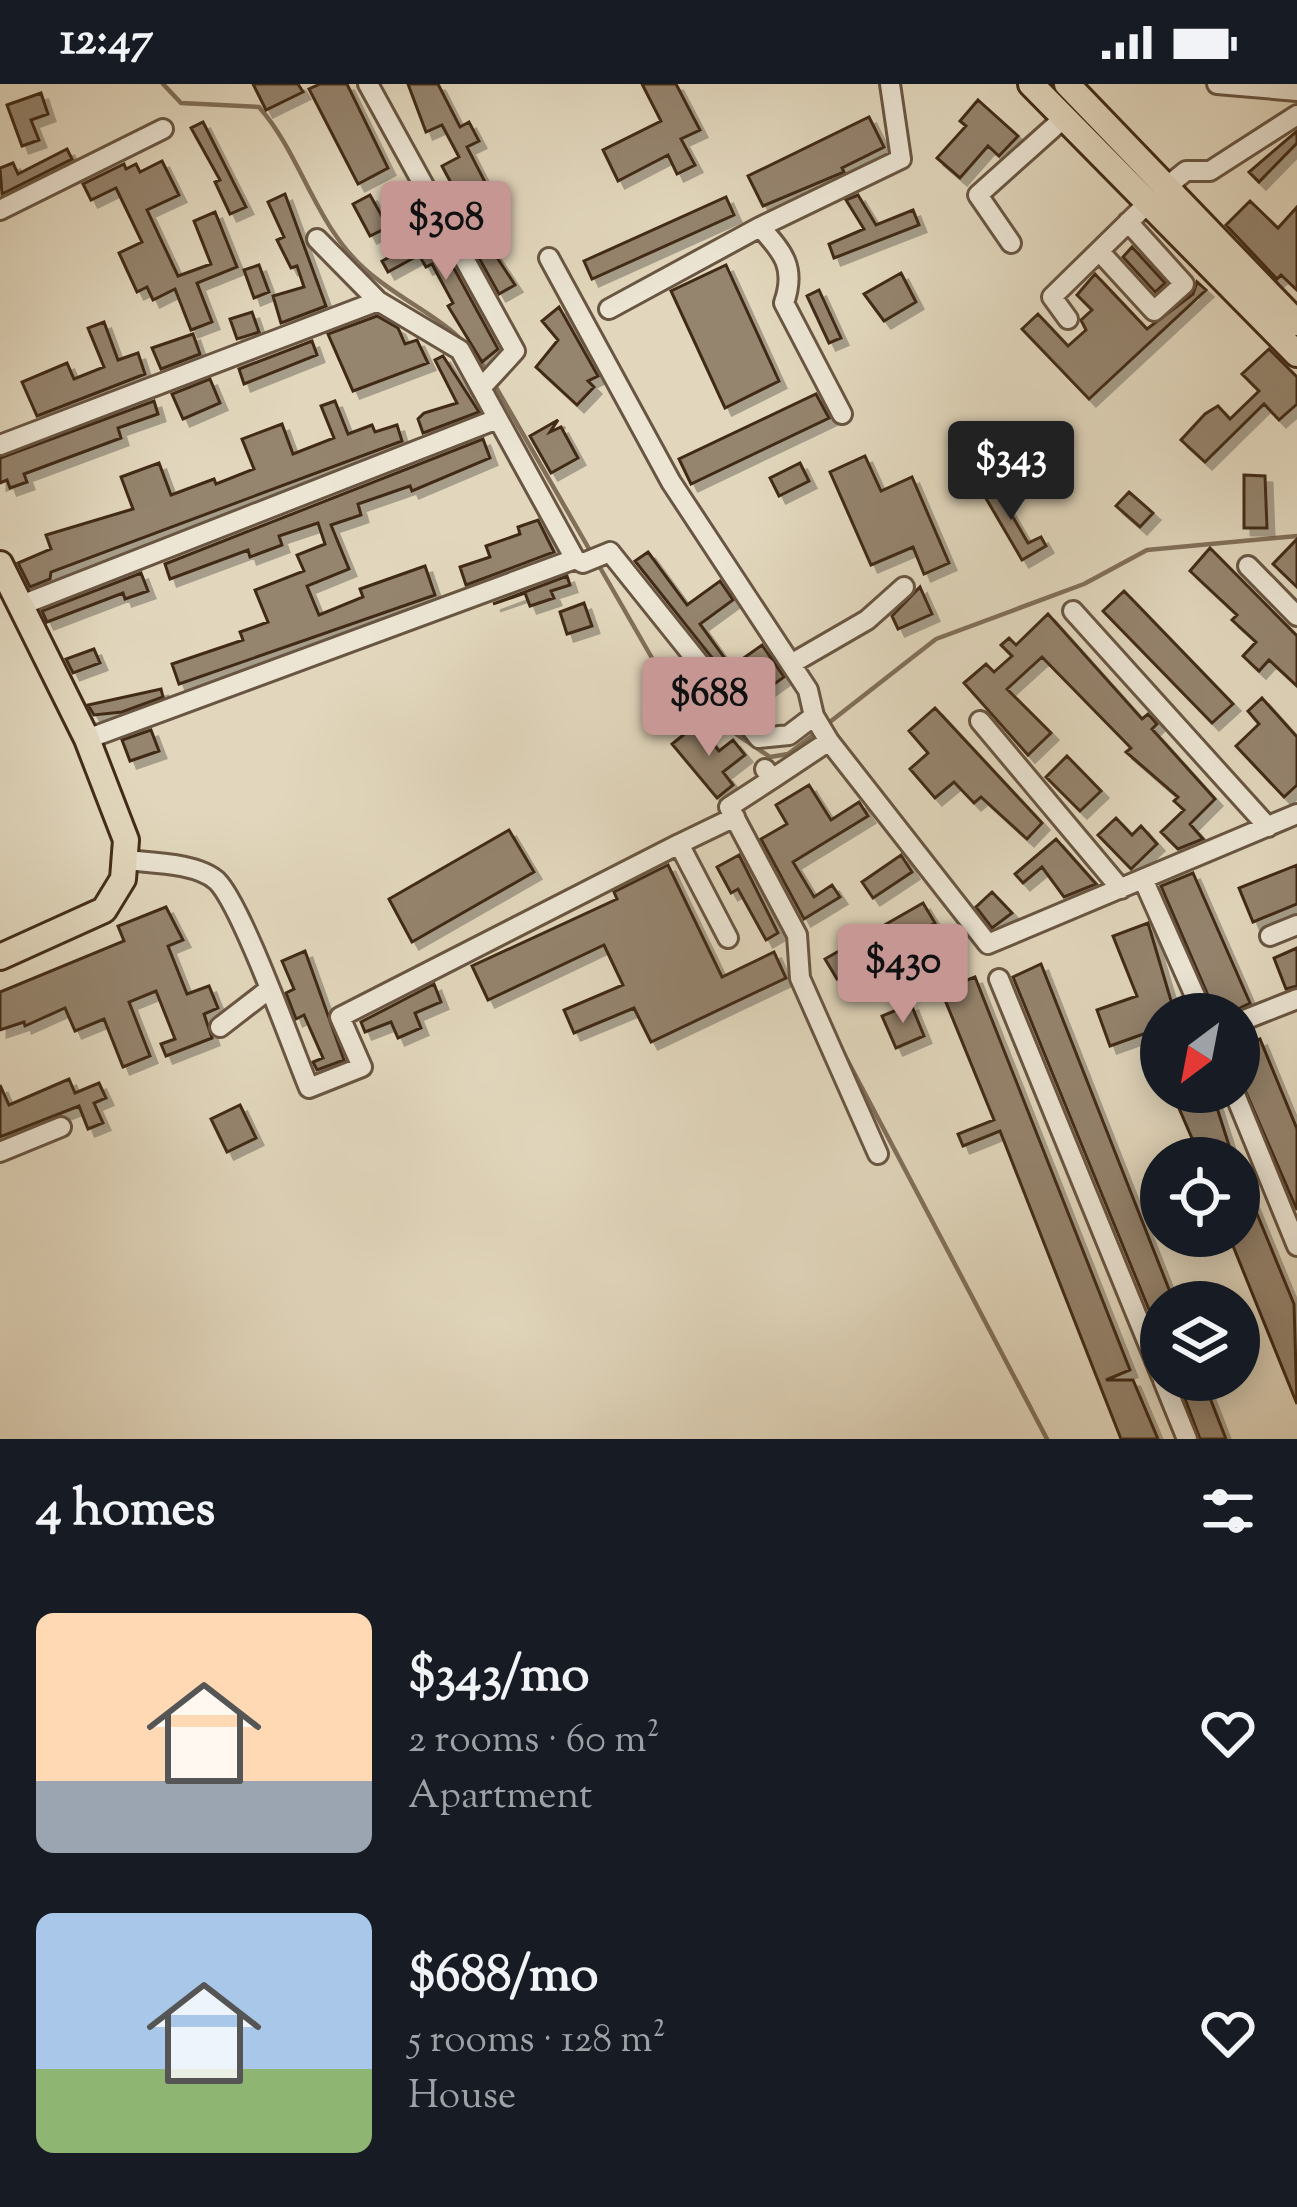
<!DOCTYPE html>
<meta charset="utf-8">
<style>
body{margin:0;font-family:"Sorts Mill Goudy",serif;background:#20242c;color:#f1f3f6;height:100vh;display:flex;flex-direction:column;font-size:45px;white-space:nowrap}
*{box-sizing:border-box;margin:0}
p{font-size:39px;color:#9ea1a6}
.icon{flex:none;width:66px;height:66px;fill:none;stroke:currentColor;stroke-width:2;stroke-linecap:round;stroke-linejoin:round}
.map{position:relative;height:1355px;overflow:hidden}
.sheet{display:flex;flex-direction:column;background:#171b24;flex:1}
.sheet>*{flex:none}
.needle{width:78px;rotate:212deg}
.fabs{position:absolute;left:1140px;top:909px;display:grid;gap:24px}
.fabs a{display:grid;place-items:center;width:120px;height:120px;border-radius:50%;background:#171b24;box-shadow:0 6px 30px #0003;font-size:60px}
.price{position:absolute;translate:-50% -102px;padding:0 27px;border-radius:12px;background:#c59692;color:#111;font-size:39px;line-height:78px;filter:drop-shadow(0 3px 6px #0008)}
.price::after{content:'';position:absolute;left:50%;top:72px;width:36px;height:27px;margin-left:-18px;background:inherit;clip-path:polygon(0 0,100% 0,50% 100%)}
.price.current{background:#222;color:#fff}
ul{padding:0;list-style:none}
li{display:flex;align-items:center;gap:36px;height:300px;padding:0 36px}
li span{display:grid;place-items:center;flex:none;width:336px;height:240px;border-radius:18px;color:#555}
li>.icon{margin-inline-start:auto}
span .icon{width:144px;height:144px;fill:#fffc;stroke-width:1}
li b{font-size:51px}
h2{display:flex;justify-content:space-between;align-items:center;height:144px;padding:0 36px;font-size:51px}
.status{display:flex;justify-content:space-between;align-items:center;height:84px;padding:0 60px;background:#171b24;direction:ltr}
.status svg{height:33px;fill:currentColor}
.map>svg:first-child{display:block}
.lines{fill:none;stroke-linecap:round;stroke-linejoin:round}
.stream{stroke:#816f5a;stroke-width:4.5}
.building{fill:#95846e;stroke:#412b19;stroke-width:3;filter:url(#shadow)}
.minor-casing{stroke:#695642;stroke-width:24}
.major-casing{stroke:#412b19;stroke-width:30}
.minor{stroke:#ece5d4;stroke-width:18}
.major{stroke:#e2d7bd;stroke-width:24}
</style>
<div class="status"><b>12:47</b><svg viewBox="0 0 49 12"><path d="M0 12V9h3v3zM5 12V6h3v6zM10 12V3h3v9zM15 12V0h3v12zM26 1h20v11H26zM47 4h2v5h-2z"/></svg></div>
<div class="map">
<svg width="1297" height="1355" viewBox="0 0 1297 1355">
<defs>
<filter id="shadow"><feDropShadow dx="7" dy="7" stdDeviation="0" flood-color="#0004"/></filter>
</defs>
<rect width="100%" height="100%" fill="#e2d7bd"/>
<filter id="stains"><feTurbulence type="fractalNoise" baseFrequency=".00167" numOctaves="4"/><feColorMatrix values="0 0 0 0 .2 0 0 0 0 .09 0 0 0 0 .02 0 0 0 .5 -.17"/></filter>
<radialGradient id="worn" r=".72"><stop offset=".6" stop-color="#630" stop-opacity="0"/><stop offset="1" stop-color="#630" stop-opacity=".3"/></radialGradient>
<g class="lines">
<path class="stream" d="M 163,0 L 181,19 L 259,23 C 302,72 315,142 367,187 C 411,225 457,237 487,288
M 493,298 L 592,470
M 598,480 L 652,574 L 692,620 L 770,673 L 788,670 L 817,648
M 826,641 L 936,555 L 1084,500 L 1147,466 L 1297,452
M 841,964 L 1047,1355"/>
</g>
<path class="building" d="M 253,0 L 298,0 L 303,8 L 266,26 Z
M 320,0 L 347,0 L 388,84 L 358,100 L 309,5 Z
M 408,0 L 438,0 L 460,43 L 469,38 L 479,57 L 467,63 L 486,100 L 459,114 L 442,82 L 459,73 L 442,41 L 426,48 Z
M 642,0 L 676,0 L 700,46 L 681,55 L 695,81 L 677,90 L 668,71 L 618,97 L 603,66 L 661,37 Z
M 41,9 L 48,30 L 31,36 L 39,56 L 22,62 L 7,21 Z
M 978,16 L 1018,52 L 999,72 L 988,62 L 960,94 L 937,74 L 966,42 L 960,37 Z
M 869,33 L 884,63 L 842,84 L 844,88 L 763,122 L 748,92 Z
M 203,38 L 246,123 L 230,130 L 215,98 L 220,96 L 191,44 Z
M 1297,47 L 1297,59 L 1259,98 L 1249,88 Z
M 67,65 L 72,75 L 2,110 L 0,84 L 13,79 L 18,90 Z
M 162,77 L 179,111 L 147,126 L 178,192 L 211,180 L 194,137 L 215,128 L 237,183 L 197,199 L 212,238 L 191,246 L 175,205 L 153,216 L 147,203 L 137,208 L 119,169 L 142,158 L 116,104 L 91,116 L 83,100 L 124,80 L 126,85 L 136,80 L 140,88 Z
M 285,110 L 326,222 L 281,239 L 273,212 L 304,203 L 297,182 L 291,184 L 277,156 L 284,153 L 268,118 Z
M 370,111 L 388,143 L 370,152 L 353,120 Z
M 858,111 L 876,141 L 913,126 L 919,141 L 834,174 L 829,160 L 864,145 L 846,116 Z
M 726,113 L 734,131 L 592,195 L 584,177 Z
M 460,117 L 515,201 L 499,210 L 450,122 Z
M 1250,117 L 1278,144 L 1297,123 L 1297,206 L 1281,191 L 1277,195 L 1226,141 Z
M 421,124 L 498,265 L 482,278 L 448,222 L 453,219 L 432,180 L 426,183 L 419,171 L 388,188 L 382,177 L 420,157 L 406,132 Z
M 1132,163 L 1165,199 L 1155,208 L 1123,173 Z
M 259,181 L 269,208 L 254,214 L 244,186 Z
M 726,181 L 779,297 L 725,324 L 671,207 Z
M 901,189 L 916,218 L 884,237 L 864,210 Z
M 1095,190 L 1147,245 L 1193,210 L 1197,198 L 1206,206 L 1089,315 L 1022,245 L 1038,230 L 1068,262 L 1086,246 L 1081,236 L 1092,226 L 1077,211 Z
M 819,206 L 841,254 L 829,259 L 807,212 Z
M 559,223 L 598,292 L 588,297 L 594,303 L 577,321 L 536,283 L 558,256 L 542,237 Z
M 252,228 L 259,248 L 237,255 L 230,235 Z
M 377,232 L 398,244 L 405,260 L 417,256 L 428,279 L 353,307 L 328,250 Z
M 104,238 L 118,276 L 138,269 L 145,290 L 37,332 L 22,298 L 67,279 L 74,295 L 104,283 L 88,244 Z
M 193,250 L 200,270 L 161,285 L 152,264 Z
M 312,257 L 317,271 L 244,300 L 239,285 Z
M 1269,265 L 1297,293 L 1297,320 L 1279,336 L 1264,320 L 1205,378 L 1181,356 L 1205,330 L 1218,322 L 1230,335 L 1259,307 L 1242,290 Z
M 443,272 L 479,328 L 423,349 L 418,335 L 424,329 L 457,319 L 435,276 Z
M 210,295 L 220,319 L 183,335 L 172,310 Z
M 816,310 L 829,334 L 691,400 L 679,375 Z
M 154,317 L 158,330 L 118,344 L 121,354 L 24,390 L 27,398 L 10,404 L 7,396 L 0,399 L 0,374 Z
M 335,317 L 348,350 L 372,341 L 375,348 L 397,341 L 402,357 L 51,488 L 50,495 L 30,503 L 18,479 L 51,465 L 46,451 L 133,425 L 121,393 L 159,379 L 171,411 L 214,395 L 216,400 L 254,385 L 242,355 L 282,340 L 293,370 L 334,354 L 321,322 Z
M 558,336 L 550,348 L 561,343 L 578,374 L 551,389 L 530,352 Z
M 483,355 L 490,374 L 412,407 L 410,402 L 358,420 L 361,431 L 331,441 L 349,485 L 307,502 L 319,531 L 363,513 L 360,505 L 425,482 L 435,511 L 179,600 L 172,580 L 243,556 L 240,548 L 268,538 L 255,506 L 304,487 L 297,471 L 325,460 L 318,439 L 279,452 L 282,461 L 250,473 L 248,466 L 170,495 L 165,480 Z
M 865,372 L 881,407 L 912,393 L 949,479 L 924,490 L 913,463 L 871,481 L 830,388 Z
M 800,379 L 809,397 L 779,412 L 770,394 Z
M 1244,391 L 1265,392 L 1267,444 L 1244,444 Z
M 992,397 L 1028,459 L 1041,453 L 1046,462 L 1022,476 L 980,404 Z
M 1129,408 L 1153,429 L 1140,443 L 1116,422 Z
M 538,436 L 554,468 L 466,501 L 460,483 L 490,473 L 486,462 L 520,450 L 518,443 Z
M 1297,455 L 1297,503 L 1273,480 Z
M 1210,464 L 1297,552 L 1297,602 L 1269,576 L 1259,587 L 1243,572 L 1256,558 L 1232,536 L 1237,531 L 1190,487 Z
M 648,468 L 687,521 L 720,497 L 733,516 L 700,540 L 731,583 L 762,561 L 784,593 L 748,619 L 635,477 Z
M 141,489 L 148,507 L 125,515 L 123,509 L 47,538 L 42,527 Z
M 567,492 L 570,501 L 551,507 L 554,514 L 530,522 L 525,509 L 493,520 Z
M 920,503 L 932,530 L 898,545 L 892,532 Z
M 1124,507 L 1233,620 L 1212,639 L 1103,527 Z
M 584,519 L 592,542 L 567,550 L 560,528 Z
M 1048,530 L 1142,635 L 1148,630 L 1157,640 L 1152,645 L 1215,715 L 1190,740 L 1203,755 L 1178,765 L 1161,748 L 1184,726 L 1174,717 L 1178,713 L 1126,668 L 1131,664 L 1042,573 L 1007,605 L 1051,649 L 1028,671 L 964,599 L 986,580 L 994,588 L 1012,572 L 1001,561 L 1009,554 L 1016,561 Z
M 94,565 L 100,579 L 73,589 L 66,575 Z
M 161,605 L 163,613 L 122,628 L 94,631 L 88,621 Z
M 1262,614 L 1297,653 L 1297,701 L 1284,713 L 1236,662 L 1259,640 L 1248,627 Z
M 935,624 L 1042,739 L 1027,755 L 981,713 L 974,719 L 954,698 L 935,714 L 910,685 L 928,669 L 909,647 Z
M 697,640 L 719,667 L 733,656 L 745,671 L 723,688 L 733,701 L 717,714 L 672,660 Z
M 151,646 L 159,667 L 130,677 L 122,656 Z
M 1067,672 L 1101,707 L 1080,727 L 1046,693 Z
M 809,701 L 831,736 L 859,718 L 868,732 L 793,778 L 814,813 L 832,801 L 840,813 L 804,835 L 761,755 L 787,740 L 776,721 Z
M 1116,734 L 1132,751 L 1141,742 L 1157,760 L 1131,785 L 1098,751 Z
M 509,746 L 534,788 L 412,858 L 389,815 Z
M 1056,755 L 1096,800 L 1064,813 L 1042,783 L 1023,799 L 1015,790 Z
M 739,771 L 778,849 L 766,856 L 738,805 L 731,809 L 717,783 Z
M 901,771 L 912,788 L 873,814 L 862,798 Z
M 668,781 L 722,893 L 774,868 L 786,894 L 651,958 L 634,924 L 574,949 L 564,926 L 623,901 L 604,861 L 488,916 L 472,882 L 617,815 L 614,808 Z
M 1297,781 L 1297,820 L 1253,838 L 1239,804 Z
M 1193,789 L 1250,919 L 1228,930 L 1216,930 L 1161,802 Z
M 992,808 L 1012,829 L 992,844 L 976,823 Z
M 923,819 L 935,839 L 837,895 L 825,875 Z
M 166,823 L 183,856 L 168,862 L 187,910 L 209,902 L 218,924 L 204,930 L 212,954 L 166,972 L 161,960 L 175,955 L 156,907 L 129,918 L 150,972 L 123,983 L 104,935 L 75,947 L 65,924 L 25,942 L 24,938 L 0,946 L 0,908 L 124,857 L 118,842 Z
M 1148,839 L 1175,930 L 1161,930 L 1160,978 L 1149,948 L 1110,962 L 1097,926 L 1137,912 L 1113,852 Z
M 1297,864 L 1297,902 L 1286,905 L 1274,874 Z
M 305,867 L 344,976 L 317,986 L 313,978 L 323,974 L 304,931 L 296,935 L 286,909 L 294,905 L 282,877 Z
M 1041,880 L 1174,1218 L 1161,1218 L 1161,1255 L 1013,893 Z
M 975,893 L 1130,1286 L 1106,1296 L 1133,1296 L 1158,1355 L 1121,1355 L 1000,1047 L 963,1062 L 958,1050 L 994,1036 L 941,906 Z
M 434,900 L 441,918 L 415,929 L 421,944 L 398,954 L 391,938 L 365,948 L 361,938 Z
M 911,920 L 924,952 L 896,964 L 882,932 Z
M 1260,955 L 1297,1045 L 1297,1126 L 1239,992 L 1239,963 Z
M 69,995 L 75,1009 L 99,999 L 106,1014 L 94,1019 L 103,1039 L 88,1045 L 79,1022 L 0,1053 L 0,1001 L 9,1021 Z
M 1172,1008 L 1212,1008 L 1233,1074 L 1178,1074 L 1197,1066 Z
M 240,1021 L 256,1054 L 227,1068 L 211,1035 Z
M 1239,1086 L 1294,1220 L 1297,1320 L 1229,1152 L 1239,1152 Z
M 1178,1296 L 1203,1296 L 1226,1355 L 1200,1355 Z"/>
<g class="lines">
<defs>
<path id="minor" d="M 368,0 L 515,267 L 481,304
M 1217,0 L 1297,7
M 1165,104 L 1186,87 L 1210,87 L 1297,31
M 0,126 L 163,45
M 760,143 L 901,75 L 890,0
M 317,155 L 378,217 L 460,266 L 575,475 L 583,479 L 610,468 L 759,654 L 789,651 L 814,632
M 1011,159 L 978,111 L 1064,34
M 1099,167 L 1154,227 L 1184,200 L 1128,138
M 549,174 L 671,398 L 808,606 L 814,632 L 829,657
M 609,225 L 760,143 C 784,169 796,184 784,219 L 842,330
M 1068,235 L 1052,213 L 1148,119
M 0,361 L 378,217
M 1248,482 L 1297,532
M 19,522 L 497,335
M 1073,527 L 1268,743
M 791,580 L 867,536 L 904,503
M 980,637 L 1121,805
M 87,655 L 575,475
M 765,685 L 772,695 L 829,657 L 988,860 L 1297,730
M 772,695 L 729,723 L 797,851 L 800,894 L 878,1070
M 679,760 L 735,733
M 126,776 C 152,779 197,779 217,797 C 242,822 292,963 309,1004 L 362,983 L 340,933 L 679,760 L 728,854
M 1143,795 L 1203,930
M 1270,852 L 1297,841
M 999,895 L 1161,1291
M 1239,938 L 1297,915
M 220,943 L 268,906
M 1234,1008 L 1297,1162
M 0,1068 L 61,1043
M 1163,1296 L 1187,1355"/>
<path id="major" d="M 1031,0 L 1297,270
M 1067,0 L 1297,239
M 0,480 L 87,655 L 126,756 L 123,795 L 104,826 L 0,873"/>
</defs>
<use href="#minor" class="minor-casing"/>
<use href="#major" class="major-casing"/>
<use href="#minor" class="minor"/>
<use href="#major" class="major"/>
</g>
<rect width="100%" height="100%" filter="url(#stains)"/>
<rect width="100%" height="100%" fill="url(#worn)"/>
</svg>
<div class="fabs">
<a><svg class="needle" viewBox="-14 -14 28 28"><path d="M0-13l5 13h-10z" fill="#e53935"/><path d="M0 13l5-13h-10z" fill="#9ea1a6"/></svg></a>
<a><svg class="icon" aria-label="locate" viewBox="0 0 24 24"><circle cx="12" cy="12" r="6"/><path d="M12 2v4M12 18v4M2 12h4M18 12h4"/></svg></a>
<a><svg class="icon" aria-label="layers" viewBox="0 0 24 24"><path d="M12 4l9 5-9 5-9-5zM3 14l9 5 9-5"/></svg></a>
</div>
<b class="price" style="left:446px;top:199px">$308</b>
<b class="price current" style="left:1011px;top:439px">$343</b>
<b class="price" style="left:709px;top:675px">$688</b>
<b class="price" style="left:903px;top:942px">$430</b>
</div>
<section class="sheet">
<h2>4 homes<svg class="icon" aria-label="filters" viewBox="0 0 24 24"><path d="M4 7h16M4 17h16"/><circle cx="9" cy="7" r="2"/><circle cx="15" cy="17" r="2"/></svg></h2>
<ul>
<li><span style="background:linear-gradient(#ffd9b3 70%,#9aa5b1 0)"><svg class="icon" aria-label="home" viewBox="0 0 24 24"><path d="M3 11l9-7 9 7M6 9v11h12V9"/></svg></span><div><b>$343/mo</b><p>2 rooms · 60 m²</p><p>Apartment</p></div><svg class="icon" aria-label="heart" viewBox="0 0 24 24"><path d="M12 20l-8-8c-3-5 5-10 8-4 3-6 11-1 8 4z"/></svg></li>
<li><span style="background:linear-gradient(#a9c7e8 65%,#8fb573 0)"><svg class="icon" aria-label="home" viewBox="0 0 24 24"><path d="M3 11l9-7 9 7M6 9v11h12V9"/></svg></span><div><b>$688/mo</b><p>5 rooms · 128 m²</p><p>House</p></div><svg class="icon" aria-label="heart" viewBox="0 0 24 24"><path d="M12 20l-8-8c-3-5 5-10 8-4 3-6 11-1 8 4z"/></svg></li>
</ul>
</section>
